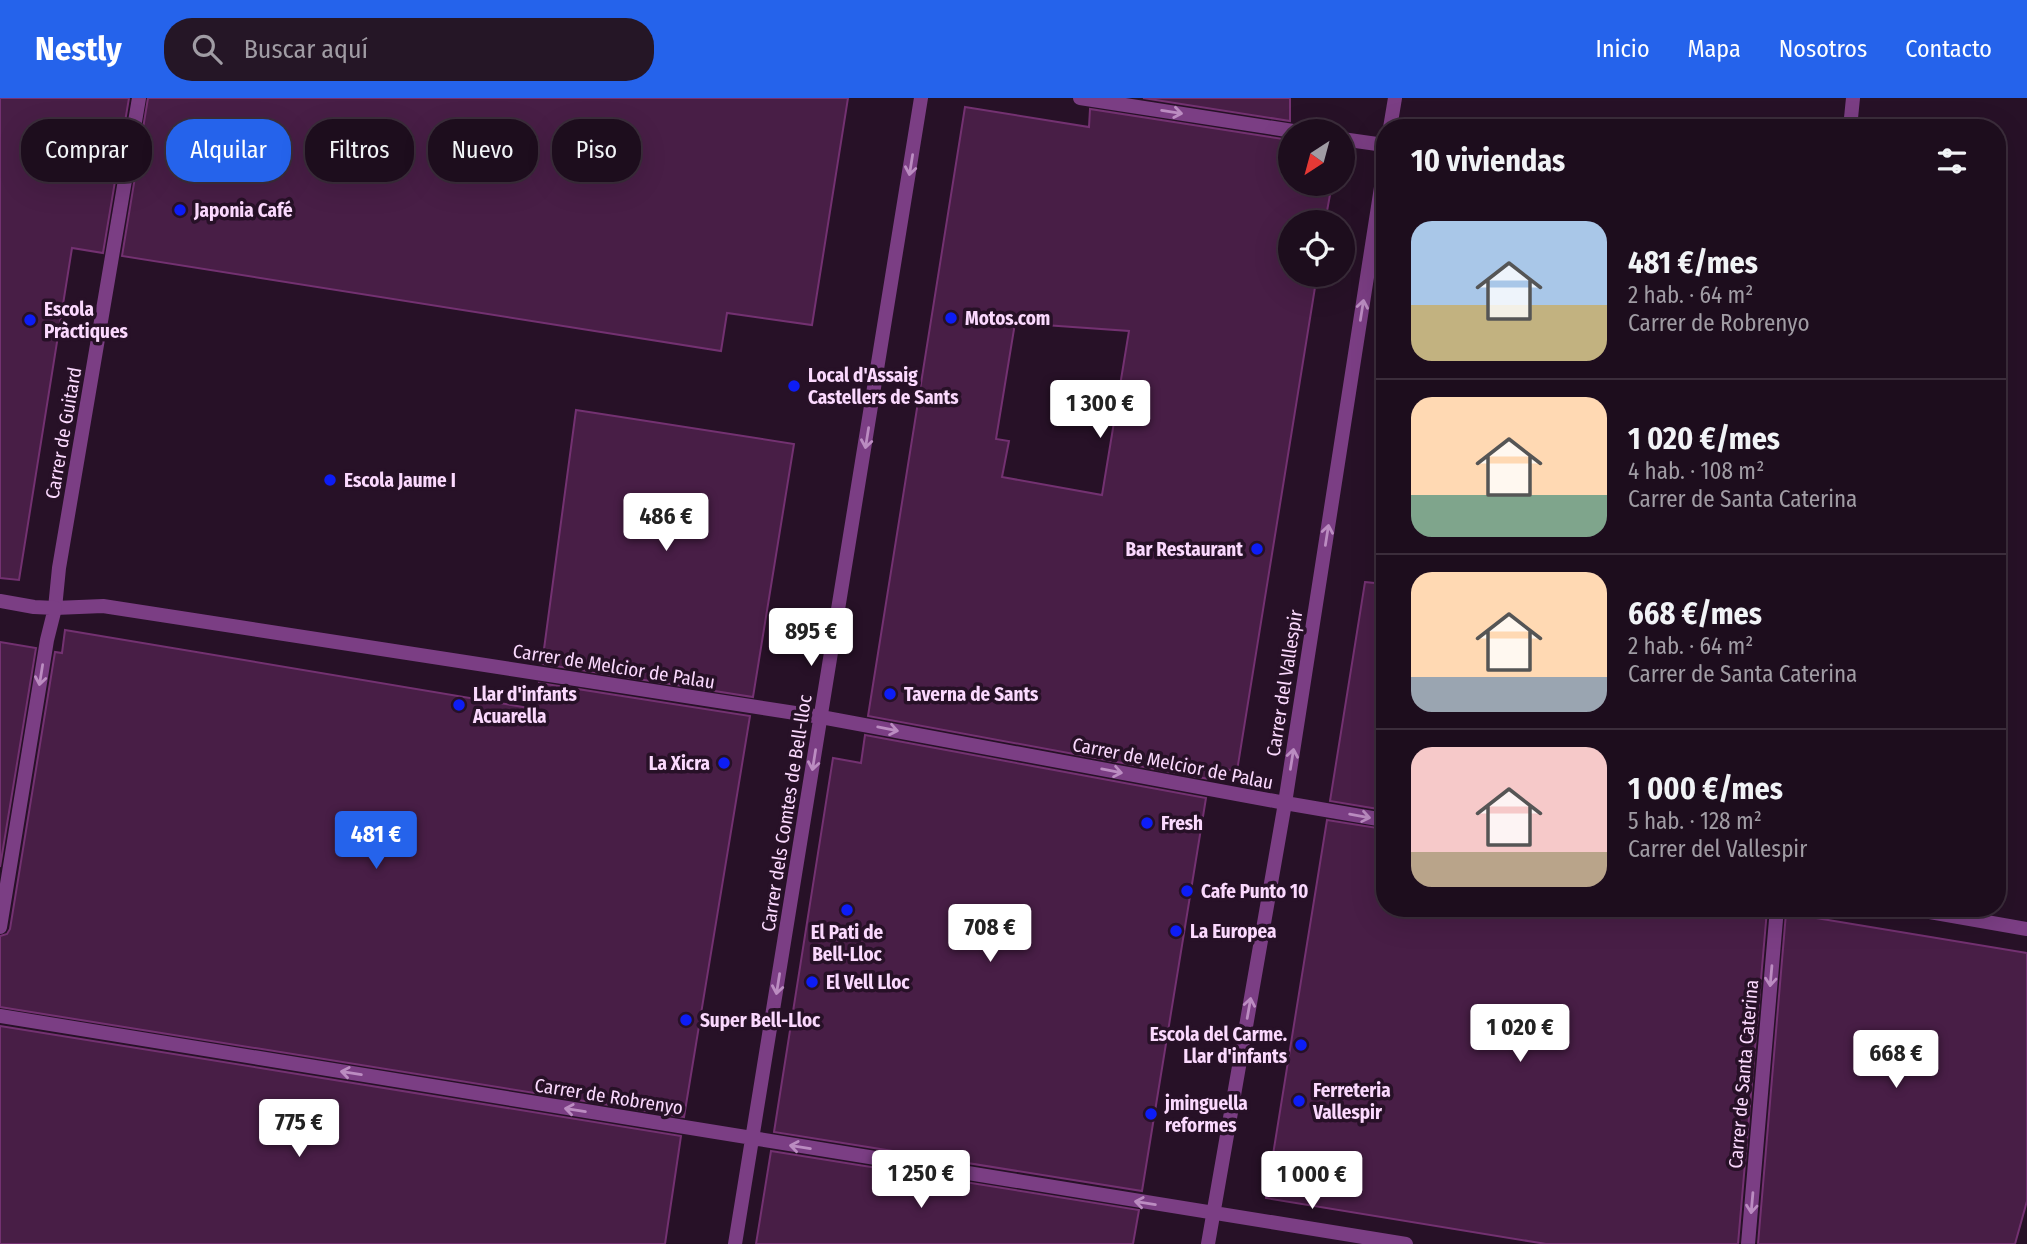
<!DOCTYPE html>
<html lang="es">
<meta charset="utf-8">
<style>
body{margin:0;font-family:"Fira Sans Condensed",sans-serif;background:#251626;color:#f1f3f6;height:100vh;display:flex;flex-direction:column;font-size:26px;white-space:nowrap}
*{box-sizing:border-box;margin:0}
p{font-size:23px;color:#a09ca4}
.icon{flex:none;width:38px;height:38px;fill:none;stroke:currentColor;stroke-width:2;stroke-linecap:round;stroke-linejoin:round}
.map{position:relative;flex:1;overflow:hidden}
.details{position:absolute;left:1376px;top:21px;width:630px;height:798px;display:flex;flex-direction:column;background:#1d0d1d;border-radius:28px;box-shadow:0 7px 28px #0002,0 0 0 2px #3b2d3b}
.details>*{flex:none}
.top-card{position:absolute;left:21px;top:21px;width:665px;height:63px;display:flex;gap:14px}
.needle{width:46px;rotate:216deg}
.controls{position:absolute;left:1278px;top:21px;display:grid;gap:14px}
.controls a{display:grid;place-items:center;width:77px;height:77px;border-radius:50%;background:#1d0d1d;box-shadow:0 7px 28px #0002,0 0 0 2px #3b2d3b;font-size:35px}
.price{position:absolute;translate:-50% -60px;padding:0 16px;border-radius:7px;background:#fff;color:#222;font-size:23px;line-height:46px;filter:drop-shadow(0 2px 4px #0008)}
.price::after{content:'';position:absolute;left:50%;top:42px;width:21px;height:16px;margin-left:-10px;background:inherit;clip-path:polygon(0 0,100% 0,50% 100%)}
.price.current{background:#2563eb;color:#fff}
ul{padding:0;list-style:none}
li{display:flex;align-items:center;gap:21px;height:175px;padding:0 35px}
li+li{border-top:2px solid #3b2d3b}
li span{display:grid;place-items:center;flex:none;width:196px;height:140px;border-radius:21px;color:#555}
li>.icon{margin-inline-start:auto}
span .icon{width:84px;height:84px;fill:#fffc;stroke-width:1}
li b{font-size:30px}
h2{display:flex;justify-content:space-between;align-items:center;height:84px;padding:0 35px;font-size:30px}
.chip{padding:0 24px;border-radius:28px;background:#1d0d1d;box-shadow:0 7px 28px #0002,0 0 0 2px #3b2d3b;font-size:24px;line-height:63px}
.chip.current{background:#2563eb;color:#fff}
header{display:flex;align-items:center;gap:42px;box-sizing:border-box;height:98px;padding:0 35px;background:#2563eb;color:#fff}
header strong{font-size:33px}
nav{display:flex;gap:38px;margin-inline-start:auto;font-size:24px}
.search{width:490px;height:63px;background:#251626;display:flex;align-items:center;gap:18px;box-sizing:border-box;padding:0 24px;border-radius:28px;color:#a09ca4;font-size:26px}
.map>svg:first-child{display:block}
.building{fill:#481e46;stroke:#733171;stroke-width:2;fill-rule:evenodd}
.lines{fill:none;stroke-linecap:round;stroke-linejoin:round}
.pedestrian{stroke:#7b3e84;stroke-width:14}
.minor{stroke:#7b3e84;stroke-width:14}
.oneway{stroke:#bb8cc1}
.poi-dot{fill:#0d1df6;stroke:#271127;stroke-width:2.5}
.labels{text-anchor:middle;stroke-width:7;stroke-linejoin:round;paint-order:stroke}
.poi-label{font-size:19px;font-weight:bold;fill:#fbd9fe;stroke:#271127;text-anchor:start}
.street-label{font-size:19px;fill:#fbd9fe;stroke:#271127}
</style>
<header>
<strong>Nestly</strong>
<div class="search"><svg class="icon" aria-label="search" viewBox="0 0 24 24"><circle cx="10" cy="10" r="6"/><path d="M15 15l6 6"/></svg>Buscar aquí</div>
<nav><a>Inicio</a><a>Mapa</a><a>Nosotros</a><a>Contacto</a></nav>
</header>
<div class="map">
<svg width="2027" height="1146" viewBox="0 0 2027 1146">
<rect width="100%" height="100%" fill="#271127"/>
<path class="building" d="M 0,0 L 129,0 L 103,155 L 72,150 L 19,482 L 0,480 Z
M 148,0 L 848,0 L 812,227 L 727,215 L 721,253 L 122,158 Z
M 1143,0 L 1290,0 L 1290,23 Z
M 965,9 L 1089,29 L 1090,11 L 1290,42 L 1290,86 L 1332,86 L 1325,124 L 1290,124 L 1290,177 L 1317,177 L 1237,673 L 1211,669 L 1209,681 L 868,618 ZM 1015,225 L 1129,233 L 1102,397 L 1002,379 L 1009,343 L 996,341 Z
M 576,312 L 794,346 L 753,599 L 542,566 Z
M 1365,484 L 1384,486 L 1384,712 L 1330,703 Z
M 65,532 L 535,611 L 539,585 L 750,618 L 684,1019 L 0,909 L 0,838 L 7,836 L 10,831 L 55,554 L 62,555 Z
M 0,544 L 36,550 L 0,769 Z
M 865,637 L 1206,700 L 1142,1093 L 774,1034 L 833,660 L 861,665 Z
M 1327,722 L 1384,731 L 1384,810 L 1767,812 L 1738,1146 L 1546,1146 L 1266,1100 Z
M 1786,815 L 2027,855 L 2027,1103 L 2015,1146 L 1758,1146 Z
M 0,928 L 681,1038 L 665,1146 L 0,1146 Z
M 771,1053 L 1139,1112 L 1133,1146 L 756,1146 Z"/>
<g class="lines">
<path class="pedestrian" d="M 139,0 L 59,470 L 55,510 L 103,508 L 821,619"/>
<path class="minor" d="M 1080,0 L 1293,33
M 1390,30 L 1395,0
M 1850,30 L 1853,0
M 1342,41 L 1384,47
M 0,503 L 34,509 L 55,510 L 47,542 L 0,829
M 821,619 L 1285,705 L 1384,722
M 1907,810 L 2027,831
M 0,918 L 1406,1146
M 735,1146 L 921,0
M 1208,1146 L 1285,705 L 1384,70
M 1748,1146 L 1777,810"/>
</g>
<defs><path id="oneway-shaft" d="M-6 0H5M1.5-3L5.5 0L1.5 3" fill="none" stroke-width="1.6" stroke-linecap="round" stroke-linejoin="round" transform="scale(1.75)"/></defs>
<g class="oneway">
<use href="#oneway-shaft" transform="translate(1172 14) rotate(9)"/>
<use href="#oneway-shaft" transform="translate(911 67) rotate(99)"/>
<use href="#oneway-shaft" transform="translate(1362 212) rotate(-81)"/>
<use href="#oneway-shaft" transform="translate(867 340) rotate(99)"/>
<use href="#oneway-shaft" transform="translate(1327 437) rotate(-81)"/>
<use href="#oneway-shaft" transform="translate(41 577) rotate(99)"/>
<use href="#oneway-shaft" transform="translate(888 631) rotate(11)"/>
<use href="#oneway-shaft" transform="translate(1292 661) rotate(-81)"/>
<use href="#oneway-shaft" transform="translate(814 662) rotate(99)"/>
<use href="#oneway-shaft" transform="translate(1112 673) rotate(11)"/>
<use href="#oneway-shaft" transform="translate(1360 718) rotate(10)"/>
<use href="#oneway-shaft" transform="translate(1771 878) rotate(95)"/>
<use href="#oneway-shaft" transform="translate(778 886) rotate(99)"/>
<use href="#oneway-shaft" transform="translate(1249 910) rotate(-80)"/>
<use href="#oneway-shaft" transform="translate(351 975) rotate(-171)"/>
<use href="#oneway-shaft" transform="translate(575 1012) rotate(-171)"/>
<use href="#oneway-shaft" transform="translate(800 1049) rotate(-171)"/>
<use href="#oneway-shaft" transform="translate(1145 1105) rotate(-171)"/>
<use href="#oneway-shaft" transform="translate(1752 1105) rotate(95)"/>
</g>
<g class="poi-dot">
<circle cx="180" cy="112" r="7"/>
<circle cx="951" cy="220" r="7"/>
<circle cx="30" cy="222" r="7"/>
<circle cx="794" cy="288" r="7"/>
<circle cx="330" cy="382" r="7"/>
<circle cx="1257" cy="451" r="7"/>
<circle cx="890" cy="596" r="7"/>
<circle cx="459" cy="607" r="7"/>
<circle cx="724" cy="665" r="7"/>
<circle cx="1147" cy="725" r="7"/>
<circle cx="1187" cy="793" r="7"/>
<circle cx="847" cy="812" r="7"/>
<circle cx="1176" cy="833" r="7"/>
<circle cx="812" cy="884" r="7"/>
<circle cx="686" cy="922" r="7"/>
<circle cx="1301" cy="947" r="7"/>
<circle cx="1299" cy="1003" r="7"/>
<circle cx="1151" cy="1016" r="7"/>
</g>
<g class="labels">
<g class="poi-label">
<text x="194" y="119">Japonia Café</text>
<text x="44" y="218">Escola<tspan x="44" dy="22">Pràctiques</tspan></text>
<text x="965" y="227">Motos.com</text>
<text x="808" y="284">Local d'Assaig<tspan x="808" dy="22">Castellers de Sants</tspan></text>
<text x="344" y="389">Escola Jaume I</text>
<text x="1243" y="458" text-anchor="end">Bar Restaurant</text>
<text x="473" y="603">Llar d'infants<tspan x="473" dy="22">Acuarella</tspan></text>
<text x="904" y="603">Taverna de Sants</text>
<text x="710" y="672" text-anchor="end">La Xicra</text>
<text x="1161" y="732">Fresh</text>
<text x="1201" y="800">Cafe Punto 10</text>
<text x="1190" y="840">La Europea</text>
<text x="847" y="841" text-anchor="middle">El Pati de<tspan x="847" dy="22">Bell-Lloc</tspan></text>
<text x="826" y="891">El Vell Lloc</text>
<text x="700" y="929">Super Bell-Lloc</text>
<text x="1287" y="943" text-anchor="end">Escola del Carme.<tspan x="1287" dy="22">Llar d'infants</tspan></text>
<text x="1313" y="999">Ferreteria<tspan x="1313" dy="22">Vallespir</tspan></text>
<text x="1165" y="1012">jminguella<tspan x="1165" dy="22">reformes</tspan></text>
</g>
<g class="street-label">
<text transform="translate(63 335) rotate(-80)" y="7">Carrer de Guitard</text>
<text transform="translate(614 568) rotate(9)" y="7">Carrer de Melcior de Palau</text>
<text transform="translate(1284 585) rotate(-81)" y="7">Carrer del Vallespir</text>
<text transform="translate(1173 665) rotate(11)" y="7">Carrer de Melcior de Palau</text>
<text transform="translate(786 715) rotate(-81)" y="7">Carrer dels Comtes de Bell-lloc</text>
<text transform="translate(1743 976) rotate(-85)" y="7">Carrer de Santa Caterina</text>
<text transform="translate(609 998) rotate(9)" y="7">Carrer de Robrenyo</text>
</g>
</g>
</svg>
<div class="controls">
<a><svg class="needle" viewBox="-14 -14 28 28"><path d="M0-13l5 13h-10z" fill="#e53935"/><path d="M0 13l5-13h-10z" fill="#a09ca4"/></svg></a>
<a><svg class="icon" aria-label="locate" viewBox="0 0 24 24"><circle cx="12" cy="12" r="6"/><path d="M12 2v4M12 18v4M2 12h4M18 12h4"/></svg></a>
</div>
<b class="price" style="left:1100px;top:342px">1 300 €</b>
<b class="price" style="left:666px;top:455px">486 €</b>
<b class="price" style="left:811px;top:570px">895 €</b>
<b class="price current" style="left:376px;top:773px">481 €</b>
<b class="price" style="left:990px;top:866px">708 €</b>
<b class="price" style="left:1520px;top:966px">1 020 €</b>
<b class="price" style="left:1896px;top:992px">668 €</b>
<b class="price" style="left:299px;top:1061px">775 €</b>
<b class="price" style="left:921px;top:1112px">1 250 €</b>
<b class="price" style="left:1312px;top:1113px">1 000 €</b>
<div class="top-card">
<a class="chip">Comprar</a>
<a class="chip current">Alquilar</a>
<a class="chip">Filtros</a>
<a class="chip">Nuevo</a>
<a class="chip">Piso</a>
</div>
<section class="details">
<h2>10 viviendas<svg class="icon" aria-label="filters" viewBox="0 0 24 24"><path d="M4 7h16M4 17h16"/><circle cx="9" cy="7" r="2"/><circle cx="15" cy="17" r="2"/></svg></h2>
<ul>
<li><span style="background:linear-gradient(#a9c7e8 60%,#c2b280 0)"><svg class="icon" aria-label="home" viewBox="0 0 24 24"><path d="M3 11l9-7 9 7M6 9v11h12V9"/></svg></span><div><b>481 €/mes</b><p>2 hab. · 64 m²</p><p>Carrer de Robrenyo</p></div></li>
<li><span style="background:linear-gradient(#ffd9b3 70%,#7fa58c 0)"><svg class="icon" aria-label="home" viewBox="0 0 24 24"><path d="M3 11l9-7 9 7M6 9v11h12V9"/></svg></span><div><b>1 020 €/mes</b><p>4 hab. · 108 m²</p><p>Carrer de Santa Caterina</p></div></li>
<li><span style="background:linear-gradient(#ffd9b3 75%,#9aa5b1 0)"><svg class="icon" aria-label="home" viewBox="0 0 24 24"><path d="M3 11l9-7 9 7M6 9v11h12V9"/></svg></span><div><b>668 €/mes</b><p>2 hab. · 64 m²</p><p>Carrer de Santa Caterina</p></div></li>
<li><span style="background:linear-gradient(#f6c9c9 75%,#b9a48a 0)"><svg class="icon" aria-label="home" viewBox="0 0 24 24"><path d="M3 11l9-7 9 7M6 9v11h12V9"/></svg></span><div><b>1 000 €/mes</b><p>5 hab. · 128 m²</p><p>Carrer del Vallespir</p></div></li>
</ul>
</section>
</div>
